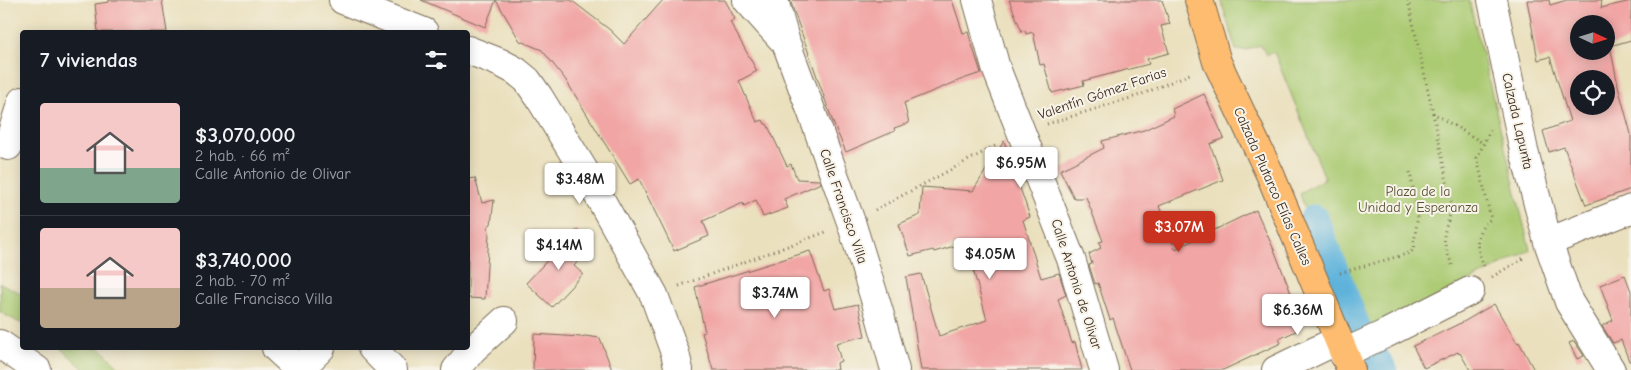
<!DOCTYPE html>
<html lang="es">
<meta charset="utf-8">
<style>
body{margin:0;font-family:"Comic Neue",sans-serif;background:#20242c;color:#f1f3f6;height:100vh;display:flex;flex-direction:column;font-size:19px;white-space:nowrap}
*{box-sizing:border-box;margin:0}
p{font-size:16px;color:#9ea1a6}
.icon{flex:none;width:28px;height:28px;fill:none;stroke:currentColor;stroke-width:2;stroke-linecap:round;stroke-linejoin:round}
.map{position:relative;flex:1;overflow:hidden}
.details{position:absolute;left:20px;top:30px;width:450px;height:320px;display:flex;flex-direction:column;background:#171b24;border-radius:5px;box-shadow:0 2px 12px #0003}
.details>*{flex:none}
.needle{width:32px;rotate:94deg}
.fabs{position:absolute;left:1570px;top:15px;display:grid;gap:10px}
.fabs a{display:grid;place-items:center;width:45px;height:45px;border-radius:50%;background:#171b24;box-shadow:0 2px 12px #0003;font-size:25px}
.price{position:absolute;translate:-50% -42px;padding:0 11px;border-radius:5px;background:#fff;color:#222;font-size:16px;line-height:32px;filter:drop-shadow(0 1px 2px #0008)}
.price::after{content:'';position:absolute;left:50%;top:30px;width:15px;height:11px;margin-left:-8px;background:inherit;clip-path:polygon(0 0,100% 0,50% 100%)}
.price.active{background:#c8321e;color:#fff}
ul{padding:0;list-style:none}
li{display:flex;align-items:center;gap:15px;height:125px;padding:0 20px}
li+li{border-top:1px solid #363941}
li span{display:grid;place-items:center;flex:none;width:140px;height:100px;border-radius:5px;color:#555}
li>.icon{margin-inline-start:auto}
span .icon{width:60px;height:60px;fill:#fffc;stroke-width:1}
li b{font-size:21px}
h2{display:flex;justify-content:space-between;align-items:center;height:60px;padding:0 20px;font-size:21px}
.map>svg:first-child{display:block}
.green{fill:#abcb73;stroke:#737a48}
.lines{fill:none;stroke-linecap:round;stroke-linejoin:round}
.canal{stroke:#5fb3db;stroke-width:29}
.building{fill:#f1a5a4;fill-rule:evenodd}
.minor-casing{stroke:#786a56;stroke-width:30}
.major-casing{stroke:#786a56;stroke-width:30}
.path{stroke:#786a56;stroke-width:3;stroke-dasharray:1 4;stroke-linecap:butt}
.minor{stroke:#fff;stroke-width:28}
.major{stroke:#fdbc70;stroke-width:28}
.labels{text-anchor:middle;stroke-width:4;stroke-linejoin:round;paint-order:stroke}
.street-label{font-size:14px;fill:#3b2a1e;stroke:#f7f3e8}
.park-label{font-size:14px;fill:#575233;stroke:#f7f3e8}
</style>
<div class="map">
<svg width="1631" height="370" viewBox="0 0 1631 370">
<rect width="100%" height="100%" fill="#f7f3e8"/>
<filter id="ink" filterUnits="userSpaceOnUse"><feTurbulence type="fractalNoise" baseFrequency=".02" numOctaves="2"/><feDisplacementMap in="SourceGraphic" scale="10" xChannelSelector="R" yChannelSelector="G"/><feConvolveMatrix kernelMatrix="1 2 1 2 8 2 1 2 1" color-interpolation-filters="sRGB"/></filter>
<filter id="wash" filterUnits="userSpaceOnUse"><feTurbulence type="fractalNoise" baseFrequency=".0096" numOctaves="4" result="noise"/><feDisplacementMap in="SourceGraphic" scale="20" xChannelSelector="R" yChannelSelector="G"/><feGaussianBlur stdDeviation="1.12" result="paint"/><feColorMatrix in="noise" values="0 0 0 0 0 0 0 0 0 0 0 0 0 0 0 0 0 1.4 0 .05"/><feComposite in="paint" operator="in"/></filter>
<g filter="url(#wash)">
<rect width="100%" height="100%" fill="#eae0bd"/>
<path class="green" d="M 1221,0 L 1469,0 L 1530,250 L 1364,335 L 1322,216 L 1307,218 L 1300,193 L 1325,178 L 1274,52 L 1267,55 L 1260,45 L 1246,50 L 1236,50 Z
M 0,283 L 22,294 L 22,324 L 0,312 Z
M 61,348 L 100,348 L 119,367 L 116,370 L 85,370 Z"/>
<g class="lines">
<path class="canal" d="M 1314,219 L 1359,334 L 1383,370"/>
</g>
<g id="blocks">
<path class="building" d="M 109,0 L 162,0 L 167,32 L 98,32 L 95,4 L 109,2 Z
M 421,0 L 571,0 L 610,30 L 624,44 L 663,0 L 725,0 L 735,19 L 730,22 L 757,71 L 739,81 L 757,122 L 763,120 L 765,124 L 767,124 L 787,166 L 791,164 L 797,179 L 819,180 L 821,183 L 784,199 L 788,208 L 763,217 L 756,200 L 744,206 L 743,203 L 703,221 L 709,236 L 674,251 L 639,179 L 630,184 L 565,79 L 542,50 L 520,41 L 496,0 L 485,27 Z
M 790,0 L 952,0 L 963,33 L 968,32 L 981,73 L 963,79 L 904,103 L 909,123 L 894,128 L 895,131 L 846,152 L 834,125 Z
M 1009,0 L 1162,0 L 1170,24 L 1161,26 L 1169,53 L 1147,59 L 1149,64 L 1083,81 L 1084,85 L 1052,93 L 1044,64 L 1040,65 L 1033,32 L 1026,34 L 1025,30 L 1022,32 Z
M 1527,0 L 1549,0 L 1550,5 L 1567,0 L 1602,0 L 1601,8 L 1631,1 L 1631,40 L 1610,46 L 1619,90 L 1631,134 L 1631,189 L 1586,205 L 1564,147 L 1549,152 L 1543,131 L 1570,121 L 1550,57 L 1538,60 ZM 1579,24 L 1606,24 L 1606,51 L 1579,51 ZM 1579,79 L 1606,79 L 1606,106 L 1579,106 Z
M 1204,94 L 1224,138 L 1210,144 L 1223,180 L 1159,206 L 1175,249 L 1256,210 L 1275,252 L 1301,319 L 1294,322 L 1298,330 L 1279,339 L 1281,343 L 1223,370 L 1130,370 L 1113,318 L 1110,320 L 1098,283 L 1095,284 L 1089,265 L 1092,264 L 1089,254 L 1101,248 L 1099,242 L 1103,241 L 1086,197 L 1083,198 L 1074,198 L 1060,170 L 1104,148 L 1102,141 L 1144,130 L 1174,116 L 1172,109 Z
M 1004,141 L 1030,217 L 1023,220 L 1041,278 L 1059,273 L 1066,295 L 1058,299 L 1072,343 L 1075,342 L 1082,370 L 921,370 L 906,277 L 921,274 L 939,336 L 987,320 L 971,262 L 961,244 L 934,252 L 933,250 L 910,256 L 899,224 L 920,215 L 922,187 L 973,191 Z
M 475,178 L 482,203 L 494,200 L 491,224 L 488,226 L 489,233 L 485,299 L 468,298 L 468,179 Z
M 577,229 L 587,250 L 574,266 L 583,274 L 552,307 L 526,283 Z
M 810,251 L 824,291 L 829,289 L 835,309 L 858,304 L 865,336 L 836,343 L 841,361 L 837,363 L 838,370 L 713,370 L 702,333 L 705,332 L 695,287 Z
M 1625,275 L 1631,291 L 1631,361 L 1629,361 L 1621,340 L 1613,343 L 1602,326 L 1613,320 L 1600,285 Z
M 1494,304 L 1517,343 L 1519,342 L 1534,370 L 1470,370 L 1460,353 L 1459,354 L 1458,352 L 1424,368 L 1413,346 L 1465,321 Z
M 534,334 L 581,337 L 585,336 L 600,338 L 612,370 L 533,370 Z
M 1574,341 L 1584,356 L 1577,359 L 1569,343 Z"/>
</g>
</g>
<g filter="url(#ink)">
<use href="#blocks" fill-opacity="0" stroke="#786a56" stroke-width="1"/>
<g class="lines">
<defs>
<path id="minor" d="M 343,0 L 424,32
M 747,0 L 781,38
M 774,0 L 786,43 L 812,113 L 851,222 L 879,312 L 895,370
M 977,0 L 996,68 L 1071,259 L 1104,370
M 1492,0 L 1524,151 L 1548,242 L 1569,302 L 1611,370
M 468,50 L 501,63 L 516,71 L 527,80 L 539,97 L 588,177 L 654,295 L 675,353 L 679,370
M 8,146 L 22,101
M 1548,242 L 1631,209
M 0,344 L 37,370
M 276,348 L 300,370
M 372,348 L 393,370
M 1344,355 L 1357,347 L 1385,334 L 1470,291
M 299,370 L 321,348
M 456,370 L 472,350 L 504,321
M 1276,370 L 1338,340"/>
<path id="major" d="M 1199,0 L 1217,62 L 1270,174 L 1351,370"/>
</defs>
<use href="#minor" class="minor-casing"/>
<use href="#major" class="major-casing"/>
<path class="path" d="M 1408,0 L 1433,113 L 1483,143
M 1433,113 L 1451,201 C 1453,214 1445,224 1444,237 C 1444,247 1450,258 1453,268
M 1047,124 L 1140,95 L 1192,73
M 875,210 L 997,145
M 1484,266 C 1476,248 1473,232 1491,219 L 1477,158 L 1491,128
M 1340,273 L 1410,253 L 1413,250 L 1418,215 L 1410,172
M 1492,277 L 1525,257
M 679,286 L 826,232"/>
<use href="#minor" class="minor"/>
<use href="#major" class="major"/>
</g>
</g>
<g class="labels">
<g class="street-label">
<text transform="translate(1102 93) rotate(-19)" y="5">Valentín Gómez Farias</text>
<text transform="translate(1518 121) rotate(77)" y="5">Calzada Lapunta</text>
<text transform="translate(1273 186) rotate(66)" y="5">Calzada Plutarco Elías Calles</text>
<text transform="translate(844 206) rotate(71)" y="5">Calle Francisco Villa</text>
<text transform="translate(1077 284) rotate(72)" y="5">Calle Antonio de Olivar</text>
</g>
<g class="park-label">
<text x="1418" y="196">Plaza de la<tspan x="1418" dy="16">Unidad y Esperanza</tspan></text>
</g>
</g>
</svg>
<div class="fabs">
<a><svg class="needle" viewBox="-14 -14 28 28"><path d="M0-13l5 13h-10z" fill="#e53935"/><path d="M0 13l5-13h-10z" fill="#9ea1a6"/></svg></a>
<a><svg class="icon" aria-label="locate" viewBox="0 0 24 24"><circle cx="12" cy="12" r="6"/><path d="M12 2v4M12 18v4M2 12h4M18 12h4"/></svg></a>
</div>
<b class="price" style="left:1021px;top:189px">$6.95M</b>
<b class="price" style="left:580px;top:205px">$3.48M</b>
<b class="price active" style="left:1179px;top:253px">$3.07M</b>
<b class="price" style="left:559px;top:271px">$4.14M</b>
<b class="price" style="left:990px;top:280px">$4.05M</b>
<b class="price" style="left:775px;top:319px">$3.74M</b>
<b class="price" style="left:1298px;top:336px">$6.36M</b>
<section class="details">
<h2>7 viviendas<svg class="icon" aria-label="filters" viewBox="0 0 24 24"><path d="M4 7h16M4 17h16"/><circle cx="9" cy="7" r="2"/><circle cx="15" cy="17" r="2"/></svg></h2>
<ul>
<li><span style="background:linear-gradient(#f6c9c9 65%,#7fa58c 0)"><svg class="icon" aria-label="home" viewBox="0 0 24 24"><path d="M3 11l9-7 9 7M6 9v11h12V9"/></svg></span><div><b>$3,070,000</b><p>2 hab. · 66 m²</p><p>Calle Antonio de Olivar</p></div></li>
<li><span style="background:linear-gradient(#f6c9c9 60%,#b9a48a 0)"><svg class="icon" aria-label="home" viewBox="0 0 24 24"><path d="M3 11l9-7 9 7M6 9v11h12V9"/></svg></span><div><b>$3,740,000</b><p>2 hab. · 70 m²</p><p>Calle Francisco Villa</p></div></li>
</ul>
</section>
</div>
